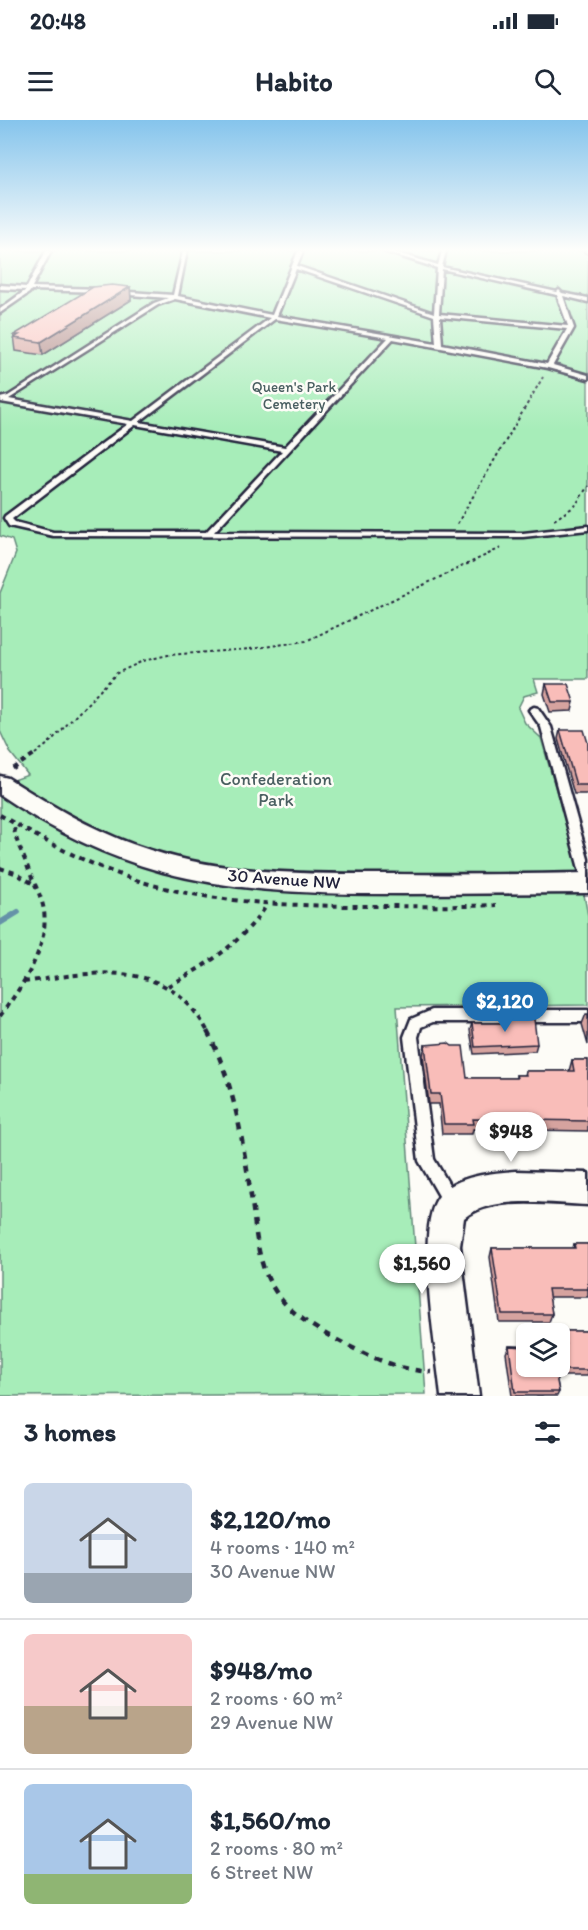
<!DOCTYPE html>
<meta charset="utf-8">
<style>
body{margin:0;font-family:Itim,sans-serif;background:#f6f6f7;color:#1f2937;height:100vh;display:flex;flex-direction:column;font-size:22px;white-space:nowrap}
*{box-sizing:border-box;margin:0}
p{font-size:20px;color:#747a83}
.icon{flex:none;width:33px;height:33px;fill:none;stroke:currentColor;stroke-width:2;stroke-linecap:round;stroke-linejoin:round}
.map{position:relative;height:1276px;overflow:hidden}
.panel{display:flex;flex-direction:column;background:#fff;flex:1}
.panel>*{flex:none}
.buttons{position:absolute;left:516px;top:1203px;display:grid;gap:12px}
.buttons a{display:grid;place-items:center;width:54px;height:54px;border-radius:9px;background:#fff;box-shadow:0 2px 4px #0004;font-size:30px}
.price{position:absolute;translate:-50% -51px;padding:0 14px;border-radius:21px;background:#fff;color:#222;font-size:20px;line-height:39px;filter:drop-shadow(0 2px 3px #0008)}
.price::after{content:'';position:absolute;left:50%;top:36px;width:18px;height:14px;margin-left:-9px;background:inherit;clip-path:polygon(0 0,100% 0,50% 100%)}
.price.selected{background:#1f6fb2;color:#fff}
ul{padding:0;list-style:none}
li{display:flex;align-items:center;gap:18px;height:150px;padding:0 24px}
li+li{border-top:2px solid #e0e1e3}
li span{display:grid;place-items:center;flex:none;width:168px;height:120px;border-radius:9px;color:#555}
li>.icon{margin-inline-start:auto}
span .icon{width:72px;height:72px;fill:#fffc;stroke-width:1}
li b{font-size:26px}
h2{display:flex;justify-content:space-between;align-items:center;height:72px;padding:0 24px;font-size:26px}
.status{display:flex;justify-content:space-between;align-items:center;height:42px;padding:0 30px;background:#fff;direction:ltr}
.status svg{height:16px;fill:currentColor}
header{display:flex;justify-content:space-between;align-items:center;height:78px;padding:0 24px;background:#fff;font-size:27px;font-weight:700}
.map>svg:first-child{display:block}
.green{fill:#a7edb9;stroke:#64887a;stroke-width:1.5}
.lines{fill:none;stroke-linecap:round;stroke-linejoin:round}
.stream{stroke:#6592a8;stroke-width:6}
.service-casing{stroke:#22223b;stroke-width:5}
.minor-casing{stroke:#22223b;stroke-width:5}
.path-far2{stroke:#22223b;stroke-width:2;stroke-dasharray:3 3;stroke-linecap:butt}
.path-far1{stroke:#22223b;stroke-width:4;stroke-dasharray:5 5;stroke-linecap:butt}
.path{stroke:#22223b;stroke-width:4.5;stroke-dasharray:7 7;stroke-linecap:butt}
.service{fill:#fdfcf7;fill-rule:evenodd}
.minor{fill:#fdfcf7;fill-rule:evenodd}
.wall{fill:#d6a39f;stroke:#22223b;stroke-width:1.5}
.shaded-wall{fill:#ae8482;stroke:#22223b;stroke-width:1.5}
.building{fill:#f9bdb9;stroke:#22223b;stroke-width:1.5}
.labels{text-anchor:middle;stroke-width:5;stroke-linejoin:round;paint-order:stroke}
.far-park-label{font-size:15px;fill:#4a5f61;stroke:#fdfcf7}
.park-label{font-size:18px;fill:#4a5f61;stroke:#fdfcf7}
.street-label{font-size:18px;fill:#22223b;stroke:#fdfcf7}
</style>
<div class="status"><b>20:48</b><svg viewBox="0 0 49 12"><path d="M0 12V9h3v3zM5 12V6h3v6zM10 12V3h3v9zM15 12V0h3v12zM26 1h20v11H26zM47 4h2v5h-2z"/></svg></div>
<header><svg class="icon" aria-label="menu" viewBox="0 0 24 24"><path d="M4 6h16M4 12h16M4 18h16"/></svg>Habito<svg class="icon" aria-label="search" viewBox="0 0 24 24"><circle cx="10" cy="10" r="6"/><path d="M15 15l6 6"/></svg></header>
<div class="map">
<svg width="588" height="1276" viewBox="0 0 588 1276">
<rect width="100%" height="100%" fill="#fdfcf7"/>
<filter id="ink" filterUnits="userSpaceOnUse"><feTurbulence type="fractalNoise" baseFrequency=".0167" numOctaves="2"/><feDisplacementMap in="SourceGraphic" scale="12" xChannelSelector="R" yChannelSelector="G"/><feConvolveMatrix kernelMatrix="1 2 1 2 8 2 1 2 1" color-interpolation-filters="sRGB"/></filter>
<g filter="url(#ink)">
<path class="green" d="M 0,131 L 588,131 L 588,559 L 534,559 L 538,572 L 524,576 L 518,588 L 525,603 L 541,618 L 580,753 L 588,796 L 588,885 L 397,887 L 426,1274 L 0,1276 L 0,665 L 28,655 L 10,632 L 0,611 L 0,473 L 16,433 L 12,420 L 0,416 Z"/>
<g class="lines">
<path class="stream" d="M 0,803 L 18,792"/>
<defs>
<path id="service" d="M 46,131 L 51,131 L 32,167 L 102,169 L 104,172 L 31,170 L 29,173 L 0,193 L 0,189 L 26,170 L 0,169 L 0,165 L 27,167 Z
M 183,131 L 187,131 L 178,176 L 272,195 L 298,131 L 303,131 L 297,146 L 434,193 L 437,148 L 383,131 L 391,131 L 438,145 L 442,131 L 446,131 L 442,147 L 557,172 L 559,170 L 562,173 L 588,178 L 588,182 L 563,176 L 574,208 L 553,245 L 588,255 L 588,259 L 548,248 L 393,219 L 214,412 L 523,413 L 588,406 L 588,410 L 523,417 L 53,416 L 9,406 L 4,398 L 5,396 L 128,304 L 1,282 L 0,278 L 8,276 L 154,183 L 168,178 L 117,174 L 115,171 L 173,175 ZM 296,149 L 434,196 L 436,223 L 277,196 ZM 442,149 L 557,175 L 568,206 L 439,194 ZM 175,179 L 270,198 L 133,301 L 9,279 L 158,185 ZM 440,197 L 567,209 L 547,244 L 442,224 ZM 275,199 L 388,218 L 285,327 L 139,302 ZM 135,305 L 282,331 L 206,412 L 53,412 L 15,402 L 12,399 Z
M 585,131 L 588,131 L 588,133 Z
M 534,587 L 538,588 L 551,607 L 588,739 L 588,764 L 584,763 L 582,760 L 541,607 L 529,590 Z
M 432,890 L 588,890 L 588,902 L 433,902 L 421,907 L 418,917 L 434,1039 L 460,1083 L 458,1088 L 452,1091 L 446,1088 L 419,1041 L 404,917 L 411,899 Z"/>
<path id="minor" d="M 0,656 L 8,658 C 53,687 99,714 150,730 C 227,755 312,754 393,754 C 458,755 523,754 588,753 L 588,773 C 526,773 464,774 402,774 C 322,774 241,773 163,752 C 104,736 50,709 0,675 Z
M 516,1051 L 588,1053 L 588,1085 C 552,1084 493,1074 464,1098 L 460,1126 L 479,1276 L 441,1276 C 437,1233 414,1107 439,1076 C 456,1055 492,1053 516,1051 Z"/>
</defs>
<use href="#service" class="service-casing"/>
<use href="#minor" class="minor-casing"/>
<path class="path-far2" d="M 554,400 L 575,386 L 588,366
M 457,404 L 543,257
M 35,634 L 48,624 L 117,553 L 143,541 L 168,535 L 250,529 L 306,521 L 501,428"/>
<path class="path-far1" d="M 13,649 L 37,632
M 0,695 C 44,721 90,746 139,761 C 214,784 292,786 369,786 C 411,786 454,787 496,785
M 0,748 L 15,753 L 32,763
M 24,862 C 96,852 167,836 208,912
M 168,866 C 208,845 241,823 267,785
M 0,896 C 21,868 49,828 44,791 C 42,776 33,762 28,748 C 23,733 14,720 14,704"/>
<path class="path" d="M 207,911 C 235,963 243,1024 252,1082 C 256,1110 257,1144 274,1169 C 289,1194 316,1209 341,1222 C 370,1237 398,1250 431,1252"/>
<use href="#service" class="service"/>
<use href="#minor" class="minor"/>
</g>
<path class="wall" d="M 130,167 L 131,180 L 43,235 L 16,231 L 14,215 Z
M 546,564 L 574,582 L 572,591 L 550,592 L 544,574 Z
M 560,610 L 588,623 L 588,674 L 574,674 L 558,619 Z
M 586,894 L 588,894 L 588,925 L 582,904 Z
M 503,899 L 537,924 L 535,931 L 474,934 L 470,910 L 472,903 L 502,903 Z
M 425,925 L 467,958 L 516,958 L 516,955 L 524,955 L 525,951 L 569,951 L 572,940 L 588,940 L 588,1011 L 473,1009 L 472,1014 L 442,1014 L 439,984 L 429,984 L 423,935 Z
M 574,1124 L 588,1124 L 588,1177 L 549,1177 L 552,1194 L 549,1202 L 499,1202 L 490,1137 L 492,1128 L 573,1128 Z
M 563,1211 L 588,1211 L 588,1256 L 556,1256 L 559,1272 L 557,1276 L 512,1276 L 506,1233 L 509,1226 L 561,1227 L 560,1218 Z"/>
<path class="shaded-wall" d="M 130,167 L 131,180 L 43,235 L 41,222 Z"/>
<path class="building" d="M 112,165 L 130,167 L 41,222 L 14,218 L 19,215 L 14,215 L 93,167 Z
M 546,564 L 568,564 L 574,582 L 552,582 Z
M 560,610 L 584,610 L 588,623 L 588,665 L 576,665 Z
M 503,899 L 534,899 L 537,924 L 475,927 L 472,903 L 504,903 Z
M 448,923 L 452,926 L 463,926 L 467,958 L 517,958 L 516,955 L 526,955 L 525,951 L 574,951 L 572,940 L 588,940 L 588,1001 L 473,999 L 474,1004 L 444,1004 L 440,974 L 431,974 L 425,925 Z
M 574,1124 L 588,1124 L 588,1169 L 548,1169 L 552,1194 L 502,1194 L 492,1128 L 575,1128 Z
M 563,1211 L 588,1211 L 588,1250 L 555,1250 L 559,1272 L 515,1272 L 509,1226 L 526,1227 L 526,1246 L 560,1246 L 560,1227 L 566,1227 Z"/>
</g>
<linearGradient id="sky" x2="0" y2="1"><stop stop-color="#85c4ec"/><stop offset="0.42" stop-color="#fefefb"/><stop offset="1" stop-color="#fefefb" stop-opacity="0"/></linearGradient>
<rect width="588" height="310" fill="url(#sky)"/>
<g class="labels">
<g class="far-park-label">
<text x="294" y="272">Queen's Park<tspan x="294" dy="17">Cemetery</tspan></text>
</g>
<g class="park-label">
<text x="276" y="665">Confederation<tspan x="276" dy="21">Park</tspan></text>
</g>
<g class="street-label">
<text transform="translate(284 759) rotate(4)" y="6">30 Avenue NW</text>
</g>
</g>
</svg>
<div class="buttons">
<a><svg class="icon" aria-label="layers" viewBox="0 0 24 24"><path d="M12 4l9 5-9 5-9-5zM3 14l9 5 9-5"/></svg></a>
</div>
<b class="price selected" style="left:505px;top:913px">$2,120</b>
<b class="price" style="left:511px;top:1043px">$948</b>
<b class="price" style="left:422px;top:1175px">$1,560</b>
</div>
<section class="panel">
<h2>3 homes<svg class="icon" aria-label="filters" viewBox="0 0 24 24"><path d="M4 7h16M4 17h16"/><circle cx="9" cy="7" r="2"/><circle cx="15" cy="17" r="2"/></svg></h2>
<ul>
<li><span style="background:linear-gradient(#c9d6e8 75%,#9aa5b1 0)"><svg class="icon" aria-label="home" viewBox="0 0 24 24"><path d="M3 11l9-7 9 7M6 9v11h12V9"/></svg></span><div><b>$2,120/mo</b><p>4 rooms · 140 m²</p><p>30 Avenue NW</p></div></li>
<li><span style="background:linear-gradient(#f6c9c9 60%,#b9a48a 0)"><svg class="icon" aria-label="home" viewBox="0 0 24 24"><path d="M3 11l9-7 9 7M6 9v11h12V9"/></svg></span><div><b>$948/mo</b><p>2 rooms · 60 m²</p><p>29 Avenue NW</p></div></li>
<li><span style="background:linear-gradient(#a9c7e8 75%,#8fb573 0)"><svg class="icon" aria-label="home" viewBox="0 0 24 24"><path d="M3 11l9-7 9 7M6 9v11h12V9"/></svg></span><div><b>$1,560/mo</b><p>2 rooms · 80 m²</p><p>6 Street NW</p></div></li>
</ul>
</section>
